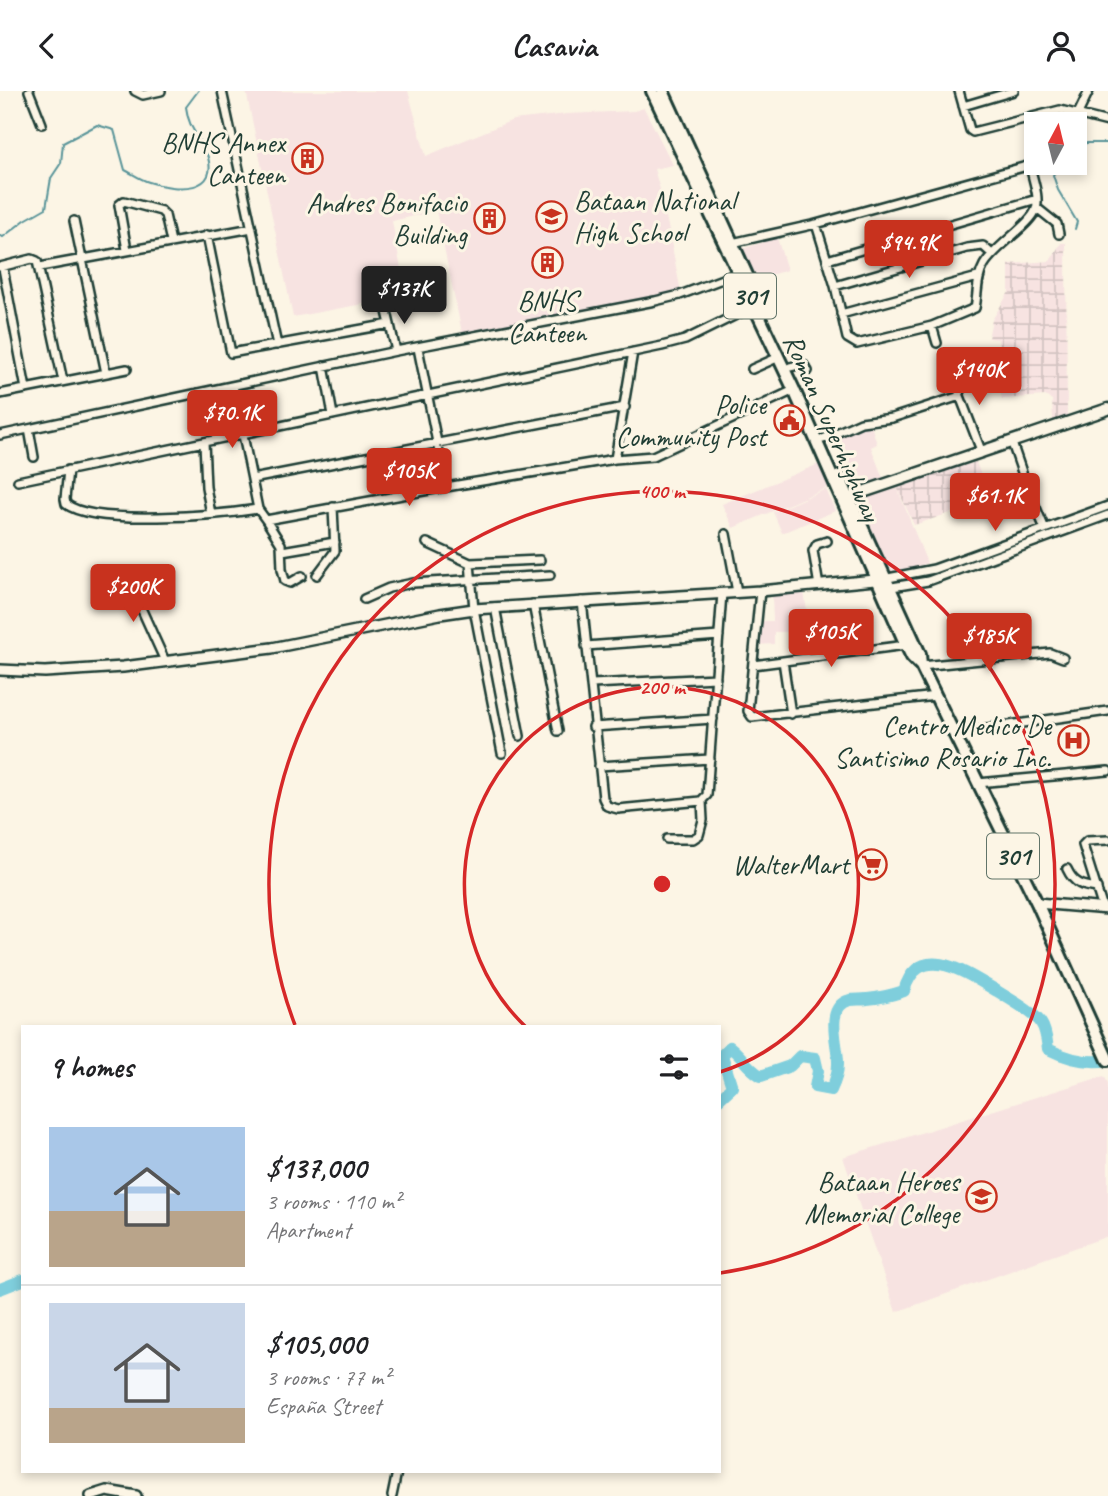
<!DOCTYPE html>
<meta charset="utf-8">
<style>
body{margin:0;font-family:Caveat,sans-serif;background:#f6f6f6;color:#202124;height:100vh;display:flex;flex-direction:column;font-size:26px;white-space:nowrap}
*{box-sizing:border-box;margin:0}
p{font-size:23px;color:#757577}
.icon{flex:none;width:38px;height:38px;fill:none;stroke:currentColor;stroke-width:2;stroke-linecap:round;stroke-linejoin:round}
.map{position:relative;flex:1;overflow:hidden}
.side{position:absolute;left:21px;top:934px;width:700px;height:448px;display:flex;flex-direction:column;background:#fff;border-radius:0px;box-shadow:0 4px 10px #0003}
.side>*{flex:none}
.needle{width:46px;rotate:7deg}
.fabs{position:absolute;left:1024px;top:21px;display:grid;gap:14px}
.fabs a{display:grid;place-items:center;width:63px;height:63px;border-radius:0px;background:#fff;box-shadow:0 4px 10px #0003;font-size:35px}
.price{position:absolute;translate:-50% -60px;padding:0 16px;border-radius:7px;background:#c8321e;color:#fff;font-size:23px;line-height:46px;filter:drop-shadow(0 2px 4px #0008)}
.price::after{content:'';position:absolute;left:50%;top:42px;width:21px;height:16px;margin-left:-10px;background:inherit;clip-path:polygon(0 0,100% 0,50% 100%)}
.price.on{background:#222;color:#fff}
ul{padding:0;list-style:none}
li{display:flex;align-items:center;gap:21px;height:175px;padding:0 28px}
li+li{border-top:2px solid #e0e0e0}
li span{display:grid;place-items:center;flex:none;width:196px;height:140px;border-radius:0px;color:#555}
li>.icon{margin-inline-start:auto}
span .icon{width:84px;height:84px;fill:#fffc;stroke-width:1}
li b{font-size:30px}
h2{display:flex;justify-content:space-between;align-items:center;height:84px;padding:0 28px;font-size:30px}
header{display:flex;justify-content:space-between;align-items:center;height:91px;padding:0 28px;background:#fff;font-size:32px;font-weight:700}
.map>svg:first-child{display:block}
.built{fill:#f7e3e1}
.industrial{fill:url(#industrial-grid)}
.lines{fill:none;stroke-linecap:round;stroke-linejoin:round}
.stream{stroke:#599499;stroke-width:2}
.river{stroke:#7fcedc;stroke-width:12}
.minor-casing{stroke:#1f3d34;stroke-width:12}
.tertiary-casing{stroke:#1f3d34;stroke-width:14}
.secondary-casing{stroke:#1f3d34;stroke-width:15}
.primary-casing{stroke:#1f3d34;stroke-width:16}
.minor{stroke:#fcf5e5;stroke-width:7}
.tertiary{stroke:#fcf5e5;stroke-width:9}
.secondary{stroke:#fcf5e5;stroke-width:10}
.primary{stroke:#fcf5e5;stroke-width:10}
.ring{fill:none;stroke:#d62828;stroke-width:3.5}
.labels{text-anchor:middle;stroke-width:6;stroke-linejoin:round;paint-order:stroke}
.shield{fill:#fcf5e5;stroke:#617469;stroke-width:2}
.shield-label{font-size:26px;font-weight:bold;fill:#1f3d34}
.poi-label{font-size:28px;fill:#1f3d34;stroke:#fcf5e5;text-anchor:end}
.street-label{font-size:28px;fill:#1f3d34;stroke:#fcf5e5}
.centre{fill:#d62828;stroke:#fcf5e5;stroke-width:3.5}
.ring-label{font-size:21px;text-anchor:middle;font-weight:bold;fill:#d62828;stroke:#fcf5e5;stroke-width:6;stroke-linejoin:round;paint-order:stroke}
</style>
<header><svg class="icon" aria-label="back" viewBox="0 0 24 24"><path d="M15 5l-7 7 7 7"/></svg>Casavia<svg class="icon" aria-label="person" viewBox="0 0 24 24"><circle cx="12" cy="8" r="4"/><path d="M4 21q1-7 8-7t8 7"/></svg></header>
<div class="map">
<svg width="1108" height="1405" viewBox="0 0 1108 1405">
<defs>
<pattern id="industrial-grid" width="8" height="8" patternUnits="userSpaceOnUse" patternTransform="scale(1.75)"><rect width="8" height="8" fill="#f7e3e1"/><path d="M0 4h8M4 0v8" fill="none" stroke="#d3c4c2"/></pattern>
</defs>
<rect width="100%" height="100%" fill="#fcf5e5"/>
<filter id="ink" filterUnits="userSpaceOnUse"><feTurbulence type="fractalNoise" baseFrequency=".0143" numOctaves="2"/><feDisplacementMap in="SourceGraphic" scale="14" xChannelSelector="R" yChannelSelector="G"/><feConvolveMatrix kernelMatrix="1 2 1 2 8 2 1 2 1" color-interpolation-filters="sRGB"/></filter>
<g filter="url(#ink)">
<path class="built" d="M 246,0 L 408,0 L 426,65 L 513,29 L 567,23 L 634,20 L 644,17 L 673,74 L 654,78 L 662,105 L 681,201 L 463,246 L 436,120 L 392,130 L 406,205 L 293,226 Z
M 777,147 L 787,179 L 757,188 L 742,158 Z
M 871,334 L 877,353 L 871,356 L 884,390 L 856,399 L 836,345 Z
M 819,373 L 829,396 L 733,437 L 722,413 Z
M 896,394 L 927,472 L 891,485 L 860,409 Z
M 826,398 L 835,420 L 782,442 L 773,421 Z
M 804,501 L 810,541 L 774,541 L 774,553 L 756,554 L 758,530 L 773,530 L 772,504 Z
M 1104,985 L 1108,992 L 1108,1145 L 896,1221 L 843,1066 Z"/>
<path class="industrial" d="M 1061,152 L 1066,152 L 1067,328 L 1053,331 L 1052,309 L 1045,305 L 1002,308 L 998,248 L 988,247 L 992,229 L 1009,201 L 1009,173 L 1050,170 Z
M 976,371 L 990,409 L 914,434 L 896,394 Z"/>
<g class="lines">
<path class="stream" d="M 1074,58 L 1086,52 L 1108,52
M 1061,72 L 1053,84 L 1058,99 L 1077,131 L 1075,138
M 0,145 L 3,146 L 25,129 L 46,117 L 51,87 L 61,72 L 63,52 L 97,34 L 114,39 L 125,79 C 133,83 141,89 149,91 C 175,100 223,103 206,61 C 198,43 189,39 186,16 L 198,0"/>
<path class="river" d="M 719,1008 L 732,996 L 722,964 L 730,956 C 742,965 747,977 761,985 L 790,975 L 800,965 L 815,967 L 818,980 L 815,996 L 831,999 C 835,991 838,983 838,973 C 839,955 823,916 850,909 C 855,908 862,909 867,908 C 880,907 892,904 904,900 C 919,848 968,883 997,900 C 1008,907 1035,922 1041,932 C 1046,939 1047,950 1048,958 C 1066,967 1088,973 1108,969
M 0,1198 L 23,1189"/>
<defs>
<path id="minor" d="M 29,0 L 42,33
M 135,0 L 143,4 L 161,0
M 222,0 L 277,254
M 959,0 L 970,39 L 973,41 L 1060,19 L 1108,31
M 963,15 L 1014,0
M 1073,33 L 1089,0
M 1037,117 L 1057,133 L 1059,143
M 74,130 L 106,282
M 816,133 L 835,195 L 847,247 L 857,253 L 932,235 L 975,217 C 978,203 976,188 984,174 C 994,156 1032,133 1036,118 C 1040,105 1032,87 1030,74
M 207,144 L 231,262 L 390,233
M 732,152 L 816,133 L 1038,72
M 127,159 L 119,114 L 124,110 L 161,120 L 165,124 L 171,151
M 827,169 L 1037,108
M 0,176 L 32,168 L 37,170 L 63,290
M 40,176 L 252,137
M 3,177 L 26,298
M 835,195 L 967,157 L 983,155 L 992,163
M 386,216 L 396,260
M 841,223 L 978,186
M 932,235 L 937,252
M 418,257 L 446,396
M 324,275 L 333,324
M 790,276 L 803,273 L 808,280
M 752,278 L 779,266
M 952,278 L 960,305 L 982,362
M 233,295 L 258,418
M 0,303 L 127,278
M 29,338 L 34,366
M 0,344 L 396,260 L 655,210 L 680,204 L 738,182
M 823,348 L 861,331 L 892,327 L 960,305
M 204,351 L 206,396 L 211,423
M 1012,352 L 1026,393 L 1045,438
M 615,368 L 633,261
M 68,379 L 65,408 L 66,413 C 94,435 220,424 258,418 L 266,429 L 446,396 L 615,368 L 653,365 L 794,299
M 252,388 L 625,316
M 18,390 L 662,255 L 685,249 L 754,215
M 266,429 L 281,453 L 282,478 L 285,490 L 290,492 L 302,485
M 726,443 L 737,501
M 427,452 L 470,472 L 474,518 L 502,662
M 282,460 L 335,451
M 470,472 L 540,469
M 126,484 L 165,570
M 317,484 L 335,460 L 333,416
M 883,488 L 934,478 L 1108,415
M 819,495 L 813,460 L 817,453 L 827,450
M 886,497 L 928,490 L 1108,424
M 760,500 L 748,620 L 752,626 L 936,605
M 364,508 L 389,497 L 413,492 L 550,484
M 582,510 L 603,707 L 607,715 L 618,718 L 701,710 L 707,704 L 722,502
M 533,513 L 558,640
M 495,516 L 520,645
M 586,555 L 719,545
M 783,570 L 791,623
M 753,574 L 906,554
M 921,575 L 1050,562 L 1063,567
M 592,593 L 716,587
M 593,636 L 713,628
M 953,642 L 1108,620
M 599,675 L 710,668
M 978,692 L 1108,680
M 667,748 L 693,748 L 699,744 L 703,729 L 702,710
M 1067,778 C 1074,793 1082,795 1097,797
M 1103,818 L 1083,754 L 1087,750 L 1108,749
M 392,1405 L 397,1381"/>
<path id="tertiary" d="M 0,579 L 45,581 L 123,576 L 272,557 L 440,523 L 474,518 L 760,500 L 875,489
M 1037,812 L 1108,818
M 91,1405 L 107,1400 L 136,1405"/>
<path id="secondary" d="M 845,411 L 863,401 L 1108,318"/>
<path id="primary" d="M 652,0 L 794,299 L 906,554 L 912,566 L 921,575 L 1037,812 L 1108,969
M 663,0 L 752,195
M 839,385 L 920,563 L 921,575"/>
</defs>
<use href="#minor" class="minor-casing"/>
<use href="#tertiary" class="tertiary-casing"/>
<use href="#secondary" class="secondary-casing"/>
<use href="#primary" class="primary-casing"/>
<use href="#minor" class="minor"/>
<use href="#tertiary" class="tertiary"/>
<use href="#secondary" class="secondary"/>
<use href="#primary" class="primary"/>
</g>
</g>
<g class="ring">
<path d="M526 936A197 197 0 1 1 720 981"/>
<path d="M295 934A393 393 0 1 1 720 1182"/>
</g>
<defs>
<symbol id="building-ring" viewBox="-11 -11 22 22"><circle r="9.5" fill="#fcf5e5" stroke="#c8321e" stroke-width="1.5"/><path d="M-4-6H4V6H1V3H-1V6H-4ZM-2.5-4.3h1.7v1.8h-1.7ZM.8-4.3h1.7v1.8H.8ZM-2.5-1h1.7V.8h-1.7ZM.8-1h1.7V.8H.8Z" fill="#c8321e"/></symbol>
<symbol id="school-ring" viewBox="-11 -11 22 22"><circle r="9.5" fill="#fcf5e5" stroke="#c8321e" stroke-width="1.5"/><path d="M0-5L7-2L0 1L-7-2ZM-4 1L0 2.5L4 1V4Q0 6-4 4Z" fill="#c8321e"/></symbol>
<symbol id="civic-ring" viewBox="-11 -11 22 22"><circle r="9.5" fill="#fcf5e5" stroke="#c8321e" stroke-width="1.5"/><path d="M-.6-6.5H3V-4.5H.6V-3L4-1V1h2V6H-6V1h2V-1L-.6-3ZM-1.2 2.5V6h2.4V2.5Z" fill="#c8321e"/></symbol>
<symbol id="hospital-ring" viewBox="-11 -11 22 22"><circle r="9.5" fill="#fcf5e5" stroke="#c8321e" stroke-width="1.5"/><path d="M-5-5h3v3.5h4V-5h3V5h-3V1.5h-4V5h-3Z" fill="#c8321e"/></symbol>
<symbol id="supermarket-ring" viewBox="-11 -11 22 22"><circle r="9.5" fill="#fcf5e5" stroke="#c8321e" stroke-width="1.5"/><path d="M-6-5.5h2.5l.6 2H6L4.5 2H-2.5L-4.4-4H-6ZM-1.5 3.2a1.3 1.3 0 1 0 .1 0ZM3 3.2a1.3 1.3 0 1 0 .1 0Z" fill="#c8321e"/></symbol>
<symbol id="university-ring" viewBox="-11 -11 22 22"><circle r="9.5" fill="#fcf5e5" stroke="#c8321e" stroke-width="1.5"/><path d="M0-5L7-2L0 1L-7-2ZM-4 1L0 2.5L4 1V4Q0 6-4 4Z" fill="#c8321e"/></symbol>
</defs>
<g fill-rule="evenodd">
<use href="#building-ring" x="290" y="50" width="35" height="35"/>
<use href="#school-ring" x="534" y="108" width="35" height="35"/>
<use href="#building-ring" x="472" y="110" width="35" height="35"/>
<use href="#building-ring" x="530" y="154" width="35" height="35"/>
<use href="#civic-ring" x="772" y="312" width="35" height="35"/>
<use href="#hospital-ring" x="1056" y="632" width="35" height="35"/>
<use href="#supermarket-ring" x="854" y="756" width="35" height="35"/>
<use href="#university-ring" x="964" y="1088" width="35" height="35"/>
</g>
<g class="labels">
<g class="shield">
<rect x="724" y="182.5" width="52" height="45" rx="5"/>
<rect x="987" y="742.5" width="52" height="45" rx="5"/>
</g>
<g class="shield-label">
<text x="750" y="214">301</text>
<text x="1013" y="774">301</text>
</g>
<g class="poi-label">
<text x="285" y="61">BNHS Annex<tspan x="285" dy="32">Canteen</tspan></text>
<text x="574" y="119" text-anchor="start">Bataan National<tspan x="574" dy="32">High School</tspan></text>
<text x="467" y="121">Andres Bonifacio<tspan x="467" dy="32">Building</tspan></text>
<text x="547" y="219" text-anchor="middle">BNHS<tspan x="547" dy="32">Canteen</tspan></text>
<text x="766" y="323">Police<tspan x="766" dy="32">Community Post</tspan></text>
<text x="1051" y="644">Centro Medico De<tspan x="1051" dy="32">Santisimo Rosario Inc.</tspan></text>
<text x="849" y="783">WalterMart</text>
<text x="959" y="1100">Bataan Heroes<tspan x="959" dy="32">Memorial College</tspan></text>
</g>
<g class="street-label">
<text transform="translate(833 336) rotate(66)" y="10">Roman Superhighway</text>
</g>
</g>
<circle cx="662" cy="793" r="10" class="centre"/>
<g class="ring-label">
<text x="662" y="407">400 m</text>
<text x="662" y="603">200 m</text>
</g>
</svg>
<div class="fabs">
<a><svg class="needle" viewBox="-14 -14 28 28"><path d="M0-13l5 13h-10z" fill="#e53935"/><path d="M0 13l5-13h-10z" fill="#757577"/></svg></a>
</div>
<b class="price" style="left:909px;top:189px">$94.9K</b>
<b class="price on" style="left:404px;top:235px">$137K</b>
<b class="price" style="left:979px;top:316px">$140K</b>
<b class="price" style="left:232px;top:359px">$70.1K</b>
<b class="price" style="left:409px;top:417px">$105K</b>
<b class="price" style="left:995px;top:442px">$61.1K</b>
<b class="price" style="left:133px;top:533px">$200K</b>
<b class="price" style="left:831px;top:578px">$105K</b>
<b class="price" style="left:989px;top:582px">$185K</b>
<section class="side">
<h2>9 homes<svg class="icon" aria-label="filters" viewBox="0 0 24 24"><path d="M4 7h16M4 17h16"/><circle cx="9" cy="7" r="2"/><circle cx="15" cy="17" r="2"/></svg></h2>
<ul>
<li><span style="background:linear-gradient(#a9c7e8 60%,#b9a48a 0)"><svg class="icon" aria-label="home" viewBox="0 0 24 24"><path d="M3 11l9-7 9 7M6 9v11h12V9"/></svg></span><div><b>$137,000</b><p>3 rooms · 110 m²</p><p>Apartment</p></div></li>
<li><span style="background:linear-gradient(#c9d6e8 75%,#b9a48a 0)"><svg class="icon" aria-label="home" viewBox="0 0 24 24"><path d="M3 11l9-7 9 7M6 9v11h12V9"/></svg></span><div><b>$105,000</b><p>3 rooms · 77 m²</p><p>España Street</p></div></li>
</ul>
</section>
</div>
